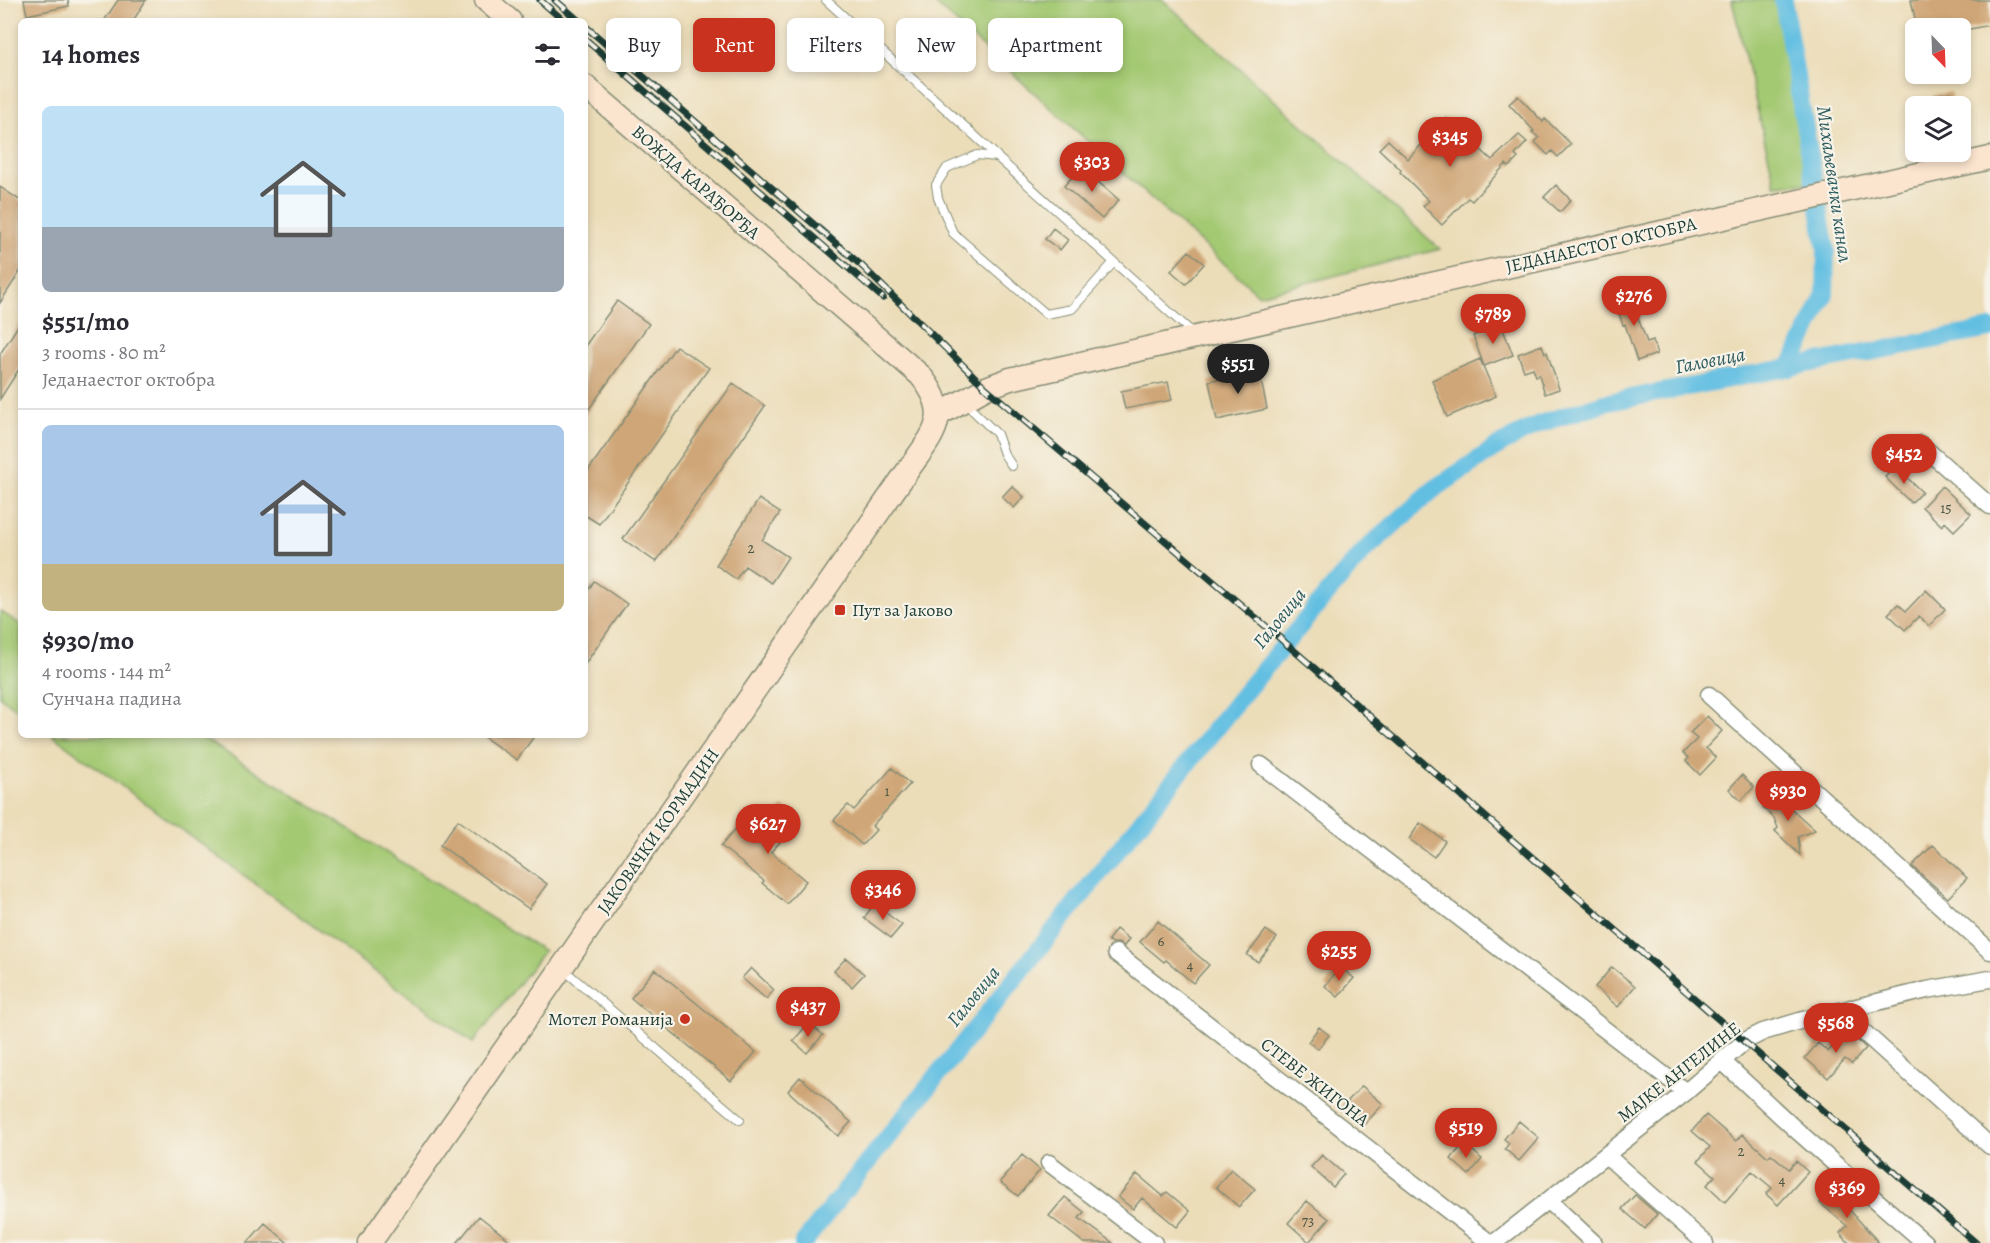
<!DOCTYPE html>
<meta charset="utf-8">
<style>
body{margin:0;font-family:Alegreya,serif;background:#f7f7f7;color:#2b2b33;height:100vh;display:flex;flex-direction:column;font-size:22px;white-space:nowrap}
*{box-sizing:border-box;margin:0}
p{font-size:20px;color:#7c7c81}
.icon{flex:none;width:33px;height:33px;fill:none;stroke:currentColor;stroke-width:2;stroke-linecap:round;stroke-linejoin:round}
.map{position:relative;flex:1;overflow:hidden}
.details{position:absolute;left:18px;top:18px;width:570px;height:720px;display:flex;flex-direction:column;background:#fff;border-radius:9px;box-shadow:0 3px 9px #0003}
.details>*{flex:none}
.top-card{position:absolute;left:606px;top:18px;width:570px;height:54px;display:flex;gap:12px}
.needle{width:39px;rotate:157deg}
.tools{position:absolute;left:1905px;top:18px;display:grid;gap:12px}
.tools a{display:grid;place-items:center;width:66px;height:66px;border-radius:9px;background:#fff;box-shadow:0 3px 9px #0003;font-size:30px}
.price{position:absolute;translate:-50% -51px;padding:0 14px;border-radius:21px;background:#c8321e;color:#fff;font-size:20px;line-height:39px;filter:drop-shadow(0 2px 3px #0008)}
.price::after{content:'';position:absolute;left:50%;top:36px;width:18px;height:14px;margin-left:-9px;background:inherit;clip-path:polygon(0 0,100% 0,50% 100%)}
.price.on{background:#222;color:#fff}
ul{padding:0;list-style:none}
li{display:grid;align-content:center;gap:12px;height:318px;padding:0 24px}
li+li{border-top:2px solid #e1e1e2}
li span{display:grid;place-items:center;height:186px;border-radius:9px;color:#555}
li>.icon{margin-inline-start:auto}
span .icon{width:108px;height:108px;fill:#fffc;stroke-width:1}
li b{font-size:26px}
h2{display:flex;justify-content:space-between;align-items:center;height:72px;padding:0 24px;font-size:26px}
.chip{padding:0 21px;border-radius:9px;background:#fff;box-shadow:0 3px 9px #0003;font-size:21px;line-height:54px}
.chip.on{background:#c8321e;color:#fff}
.map>svg:first-child{display:block}
.green{fill:#a4c973;stroke:#628354;stroke-width:1.5}
.lines{fill:none;stroke-linecap:round;stroke-linejoin:round}
.canal{stroke:#64bfe2;stroke-width:18}
.building{fill:#cfa677}
.lane-casing{stroke:#868d76;stroke-width:10}
.street-casing{stroke:#868d76;stroke-width:19}
.secondary-casing{stroke:#868d76;stroke-width:25}
.lane{stroke:#fff;stroke-width:8}
.street{stroke:#fff;stroke-width:16}
.secondary{stroke:#fce5cf;stroke-width:22}
.rail-casing{stroke:#1f3d34;stroke-width:7}
.rail{stroke:#f7f3e8;stroke-width:4.5;stroke-dasharray:14;stroke-linecap:butt}
.poi-dot{fill:#c8321e;stroke:#f7f3e8;stroke-width:2}
.labels{text-anchor:middle;stroke-width:4.5;stroke-linejoin:round;paint-order:stroke}
.number-label{font-size:15px;fill:#4b5745}
.street-label{font-size:18px;fill:#1f3d34;stroke:#f7f3e8}
.poi-label{font-size:18px;fill:#1f3d34;stroke:#f7f3e8;text-anchor:start}
.water-label{font-size:20px;font-style:italic;fill:#305e60;stroke:#f7f3e8}
</style>
<div class="map">
<svg width="1990" height="1243" viewBox="0 0 1990 1243">
<rect width="100%" height="100%" fill="#f7f3e8"/>
<filter id="ink" filterUnits="userSpaceOnUse"><feTurbulence type="fractalNoise" baseFrequency=".0167" numOctaves="2"/><feDisplacementMap in="SourceGraphic" scale="12" xChannelSelector="R" yChannelSelector="G"/><feConvolveMatrix kernelMatrix="1 2 1 2 8 2 1 2 1" color-interpolation-filters="sRGB"/></filter>
<filter id="wash" filterUnits="userSpaceOnUse"><feTurbulence type="fractalNoise" baseFrequency=".008" numOctaves="4" result="noise"/><feDisplacementMap in="SourceGraphic" scale="24" xChannelSelector="R" yChannelSelector="G"/><feGaussianBlur stdDeviation="1.35" result="paint"/><feColorMatrix in="noise" values="0 0 0 0 0 0 0 0 0 0 0 0 0 0 0 0 0 1.4 0 .05"/><feComposite in="paint" operator="in"/></filter>
<g filter="url(#wash)">
<rect width="100%" height="100%" fill="#ecddb9"/>
<path class="green" d="M 931,0 L 1163,0 L 1440,249 L 1259,295 Z
M 1732,0 L 1791,0 L 1821,182 L 1775,185 Z
M 0,611 L 21,625 L 21,712 L 0,697 Z
M 52,735 L 198,735 L 544,951 L 473,1043 Z"/>
<g class="lines">
<path class="canal" d="M 1783,0 L 1826,250 L 1825,294 L 1790,368
M 803,1243 L 1244,693 L 1337,582 L 1366,549 L 1433,490 L 1501,444 L 1539,424 L 1604,403 L 1990,329"/>
</g>
<g id="blocks">
<path class="building" d="M 24,0 L 68,0 L 69,6 L 27,15 Z
M 118,0 L 146,0 L 133,21 L 104,21 Z
M 1911,0 L 1990,0 L 1990,25 L 1960,31 L 1960,28 L 1917,28 Z
M 1950,92 L 1953,106 L 1937,106 L 1934,95 Z
M 1518,96 L 1543,122 L 1545,119 L 1571,144 L 1558,157 L 1552,151 L 1548,155 L 1535,142 L 1539,138 L 1532,132 L 1534,131 L 1509,104 Z
M 1446,118 L 1492,160 L 1519,135 L 1527,142 L 1515,155 L 1518,158 L 1509,167 L 1506,164 L 1472,201 L 1468,198 L 1442,225 L 1423,206 L 1429,201 L 1400,172 L 1401,170 L 1379,149 L 1388,140 L 1408,159 Z
M 1081,167 L 1119,200 L 1102,219 L 1064,186 Z
M 1556,185 L 1571,200 L 1560,212 L 1544,197 Z
M 0,187 L 21,201 L 21,270 L 0,303 Z
M 1053,228 L 1068,240 L 1060,250 L 1045,239 Z
M 1189,251 L 1204,264 L 1186,284 L 1171,271 Z
M 1628,291 L 1647,342 L 1653,340 L 1657,354 L 1637,361 L 1625,324 L 1623,325 L 1613,297 Z
M 617,301 L 649,324 L 585,415 L 585,346 Z
M 21,321 L 21,366 L 0,399 L 0,354 Z
M 1501,324 L 1513,355 L 1484,366 L 1473,336 Z
M 1542,345 L 1545,353 L 1547,352 L 1559,389 L 1545,394 L 1539,375 L 1536,376 L 1533,368 L 1524,371 L 1518,354 Z
M 676,346 L 709,368 L 599,524 L 585,515 L 585,475 Z
M 1480,359 L 1496,396 L 1447,417 L 1432,380 Z
M 1259,370 L 1267,409 L 1217,420 L 1209,381 Z
M 1168,382 L 1172,400 L 1125,409 L 1121,391 Z
M 733,383 L 765,406 L 656,562 L 623,539 Z
M 1896,467 L 1922,492 L 1911,503 L 1885,477 Z
M 1012,486 L 1024,497 L 1014,508 L 1002,497 Z
M 1942,486 L 1971,514 L 1954,531 L 1945,522 L 1942,526 L 1922,507 Z
M 759,499 L 780,513 L 762,540 L 788,557 L 771,583 L 745,566 L 736,579 L 716,565 Z
M 594,581 L 627,604 L 585,664 L 585,595 Z
M 1926,590 L 1945,609 L 1929,626 L 1919,616 L 1905,630 L 1888,614 L 1898,604 L 1906,611 Z
M 1707,716 L 1722,731 L 1706,748 L 1716,758 L 1700,775 L 1686,761 L 1689,758 L 1683,753 L 1697,739 L 1690,733 Z
M 481,735 L 535,735 L 517,760 Z
M 892,768 L 910,784 L 872,826 L 876,830 L 862,845 L 834,820 L 848,805 L 854,810 Z
M 1742,775 L 1754,787 L 1741,801 L 1729,789 Z
M 1776,795 L 1815,830 L 1798,837 L 1800,855 L 1775,831 L 1778,828 L 1774,818 L 1763,808 Z
M 783,807 L 799,821 L 771,852 L 806,881 L 787,904 L 762,883 L 764,881 L 721,846 L 738,826 L 754,839 Z
M 458,820 L 547,884 L 529,909 L 440,845 Z
M 1420,823 L 1445,841 L 1434,857 L 1409,839 Z
M 1933,845 L 1967,878 L 1948,898 L 1912,866 Z
M 874,904 L 902,925 L 891,938 L 864,918 Z
M 1158,921 L 1209,965 L 1193,983 L 1166,960 L 1164,962 L 1140,942 Z
M 1116,929 L 1129,939 L 1124,946 L 1118,943 L 1112,943 L 1108,940 Z
M 1266,930 L 1277,938 L 1258,962 L 1247,955 Z
M 846,958 L 864,974 L 852,987 L 834,971 Z
M 1340,967 L 1354,978 L 1338,997 L 1325,986 Z
M 1612,967 L 1635,986 L 1618,1007 L 1595,987 Z
M 751,968 L 774,990 L 766,999 L 742,978 Z
M 655,969 L 756,1052 L 731,1081 L 631,998 Z
M 809,1023 L 823,1035 L 807,1053 L 793,1041 Z
M 1319,1027 L 1329,1035 L 1318,1049 L 1308,1042 Z
M 1847,1030 L 1866,1048 L 1852,1064 L 1845,1059 L 1828,1078 L 1805,1058 L 1818,1043 L 1828,1052 Z
M 800,1077 L 851,1122 L 838,1136 L 788,1091 Z
M 1362,1086 L 1383,1104 L 1364,1125 L 1343,1106 Z
M 1706,1115 L 1736,1141 L 1742,1134 L 1768,1157 L 1771,1154 L 1789,1169 L 1796,1161 L 1808,1172 L 1778,1205 L 1766,1194 L 1772,1188 L 1752,1171 L 1725,1202 L 1707,1185 L 1715,1176 L 1698,1161 L 1710,1147 L 1692,1131 Z
M 1519,1121 L 1539,1138 L 1519,1161 L 1505,1149 L 1509,1143 L 1504,1139 Z
M 1464,1143 L 1482,1159 L 1469,1175 L 1451,1159 Z
M 1022,1155 L 1040,1170 L 1018,1196 L 1000,1182 Z
M 1322,1155 L 1344,1174 L 1333,1187 L 1311,1167 Z
M 1231,1169 L 1255,1189 L 1239,1207 L 1216,1187 Z
M 1137,1174 L 1163,1196 L 1167,1192 L 1190,1211 L 1177,1227 L 1142,1198 L 1133,1209 L 1118,1197 Z
M 1834,1187 L 1851,1202 L 1847,1207 L 1879,1243 L 1849,1243 L 1840,1233 L 1847,1226 L 1820,1203 Z
M 1635,1195 L 1657,1214 L 1645,1229 L 1622,1209 Z
M 1065,1197 L 1084,1212 L 1079,1218 L 1113,1243 L 1084,1243 L 1049,1216 Z
M 1307,1201 L 1329,1219 L 1309,1242 L 1288,1223 Z
M 479,1216 L 513,1243 L 457,1243 Z
M 265,1223 L 288,1243 L 247,1243 Z"/>
</g>
</g>
<g filter="url(#ink)">
<use href="#blocks" fill-opacity="0" stroke="#868d76" stroke-width="1.5"/>
<g class="lines">
<defs>
<path id="lane" d="M 826,0 L 997,156
M 1114,262 L 1072,309 L 1046,314 L 953,233 L 938,198 L 936,185 L 947,168 L 977,155 L 997,157 L 1195,335
M 964,402 L 997,434 L 1004,454 L 1012,466
M 563,969 L 740,1120"/>
<path id="street" d="M 1920,444 L 1990,506
M 1709,695 L 1990,951
M 1261,765 L 1686,1092
M 1116,953 L 1490,1243
M 1850,1008 L 1852,1018 L 1858,1027 L 1990,1146
M 1722,1061 L 1794,1128 L 1925,1243
M 1606,1155 L 1705,1243
M 1049,1163 L 1154,1243
M 1549,1201 L 1594,1243
M 1494,1243 L 1686,1092 L 1745,1041 L 1763,1032 L 1803,1020 L 1927,990 L 1990,979"/>
<path id="secondary" d="M 486,0 L 510,21
M 938,415 L 986,388 L 1010,379 L 1990,158
M 370,1243 L 906,473 C 932,435 955,417 920,375 L 585,86"/>
</defs>
<use href="#lane" class="lane-casing"/>
<use href="#street" class="street-casing"/>
<use href="#secondary" class="secondary-casing"/>
<use href="#lane" class="lane"/>
<use href="#street" class="street"/>
<use href="#secondary" class="secondary"/>
<defs>
<path id="rail" d="M 540,0 L 564,21
M 555,0 L 579,21
M 585,26 L 862,266 L 986,388 L 1275,634 L 1976,1243
M 585,39 L 883,298"/>
</defs>
<use href="#rail" class="rail-casing"/>
<use href="#rail" class="rail"/>
</g>
</g>
<g class="poi-dot">
<rect x="834" y="604" width="12" height="12" rx="3"/>
<circle cx="685" cy="1019" r="6"/>
</g>
<g class="labels">
<g class="number-label">
<text x="1946" y="513">15</text>
<text x="751" y="553">2</text>
<text x="887" y="796">1</text>
<text x="1161" y="946">6</text>
<text x="1190" y="970">4</text>
<text x="1741" y="1156">2</text>
<text x="1782" y="1185">4</text>
<text x="1308" y="1226">73</text>
</g>
<g class="street-label">
<text transform="translate(696 182) rotate(41)" y="6">ВОЖДА КАРАЂОРЂА</text>
<text transform="translate(1601 245) rotate(-13)" y="6">ЈЕДАНАЕСТОГ ОКТОБРА</text>
<text transform="translate(658 831) rotate(-55)" y="6">ЈАКОВАЧКИ КОРМАДИН</text>
<text transform="translate(1679 1072) rotate(-38)" y="6">МАЈКЕ АНГЕЛИНЕ</text>
<text transform="translate(1315 1082) rotate(38)" y="6">СТЕВЕ ЖИГОНА</text>
</g>
<g class="poi-label">
<text x="852" y="616">Пут за Јаково</text>
<text x="673" y="1025" text-anchor="end">Мотел Романија</text>
</g>
<g class="water-label">
<text transform="translate(1835 184) rotate(82)" y="7">Михаљевачки канал</text>
<text transform="translate(1710 360) rotate(-11)" y="7">Галовица</text>
<text transform="translate(1279 618) rotate(-51)" y="7">Галовица</text>
<text transform="translate(973 996) rotate(-51)" y="7">Галовица</text>
</g>
</g>
</svg>
<div class="tools">
<a><svg class="needle" viewBox="-14 -14 28 28"><path d="M0-13l5 13h-10z" fill="#e53935"/><path d="M0 13l5-13h-10z" fill="#7c7c81"/></svg></a>
<a><svg class="icon" aria-label="layers" viewBox="0 0 24 24"><path d="M12 4l9 5-9 5-9-5zM3 14l9 5 9-5"/></svg></a>
</div>
<b class="price" style="left:1450px;top:168px">$345</b>
<b class="price" style="left:1092px;top:193px">$303</b>
<b class="price" style="left:1634px;top:327px">$276</b>
<b class="price" style="left:1493px;top:345px">$789</b>
<b class="price on" style="left:1238px;top:395px">$551</b>
<b class="price" style="left:1904px;top:485px">$452</b>
<b class="price" style="left:1788px;top:822px">$930</b>
<b class="price" style="left:768px;top:855px">$627</b>
<b class="price" style="left:883px;top:921px">$346</b>
<b class="price" style="left:1339px;top:982px">$255</b>
<b class="price" style="left:808px;top:1038px">$437</b>
<b class="price" style="left:1836px;top:1054px">$568</b>
<b class="price" style="left:1466px;top:1159px">$519</b>
<b class="price" style="left:1847px;top:1219px">$369</b>
<div class="top-card">
<a class="chip">Buy</a>
<a class="chip on">Rent</a>
<a class="chip">Filters</a>
<a class="chip">New</a>
<a class="chip">Apartment</a>
</div>
<section class="details">
<h2>14 homes<svg class="icon" aria-label="filters" viewBox="0 0 24 24"><path d="M4 7h16M4 17h16"/><circle cx="9" cy="7" r="2"/><circle cx="15" cy="17" r="2"/></svg></h2>
<ul>
<li><span style="background:linear-gradient(#bfe0f5 65%,#9aa5b1 0)"><svg class="icon" aria-label="home" viewBox="0 0 24 24"><path d="M3 11l9-7 9 7M6 9v11h12V9"/></svg></span><div><b>$551/mo</b><p>3 rooms · 80 m²</p><p>Једанаестог октобра</p></div></li>
<li><span style="background:linear-gradient(#a9c7e8 75%,#c2b280 0)"><svg class="icon" aria-label="home" viewBox="0 0 24 24"><path d="M3 11l9-7 9 7M6 9v11h12V9"/></svg></span><div><b>$930/mo</b><p>4 rooms · 144 m²</p><p>Сунчана падина</p></div></li>
</ul>
</section>
</div>
